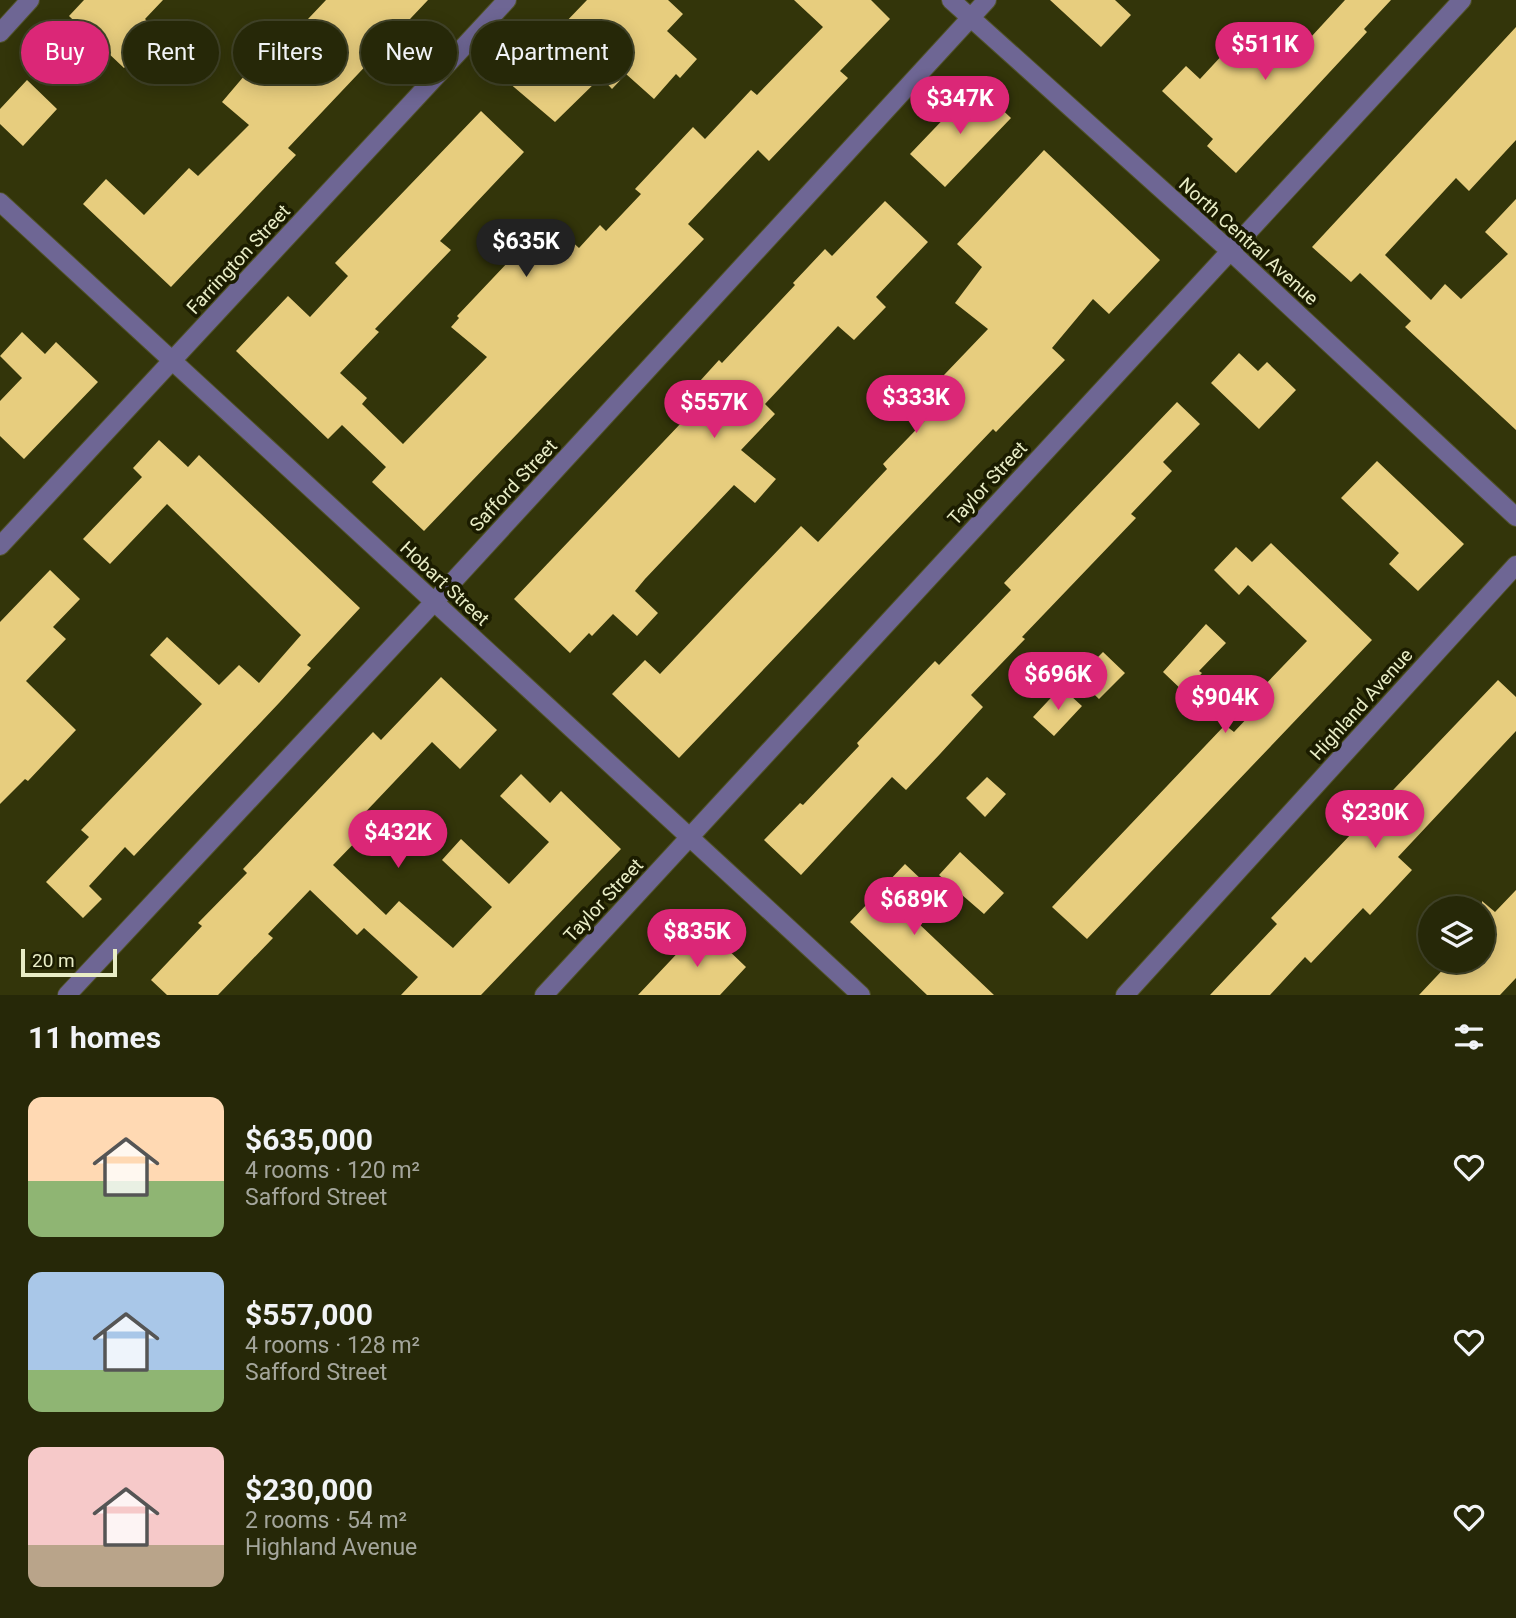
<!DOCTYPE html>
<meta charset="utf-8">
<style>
body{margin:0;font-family:Roboto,sans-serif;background:#323416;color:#f1f3f6;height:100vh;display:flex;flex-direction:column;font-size:26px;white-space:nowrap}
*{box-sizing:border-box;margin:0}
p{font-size:23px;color:#a4a69c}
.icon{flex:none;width:38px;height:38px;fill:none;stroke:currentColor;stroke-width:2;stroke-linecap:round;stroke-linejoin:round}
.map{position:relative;height:995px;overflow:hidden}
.side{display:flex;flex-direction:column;background:#262808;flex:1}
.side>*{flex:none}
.guide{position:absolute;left:21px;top:21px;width:700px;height:63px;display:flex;gap:14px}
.buttons{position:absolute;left:1418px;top:896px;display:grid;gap:14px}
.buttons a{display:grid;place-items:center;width:77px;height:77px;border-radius:50%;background:#262808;box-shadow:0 4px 18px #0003,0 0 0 2px #424429;font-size:35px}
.scale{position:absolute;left:21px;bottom:18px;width:96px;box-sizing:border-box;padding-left:7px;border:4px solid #e9edc6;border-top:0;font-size:19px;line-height:24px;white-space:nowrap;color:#e9edc6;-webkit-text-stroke:5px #1b1c00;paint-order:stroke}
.price{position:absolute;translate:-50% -60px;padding:0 16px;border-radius:24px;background:#db2777;color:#fff;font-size:23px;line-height:46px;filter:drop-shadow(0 2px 4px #0008)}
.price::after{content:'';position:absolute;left:50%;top:42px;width:21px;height:16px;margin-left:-10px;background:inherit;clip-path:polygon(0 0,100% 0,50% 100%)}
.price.selected{background:#222;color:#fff}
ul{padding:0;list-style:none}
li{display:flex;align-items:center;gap:21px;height:175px;padding:0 28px}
li span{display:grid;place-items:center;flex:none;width:196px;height:140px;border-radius:14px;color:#555}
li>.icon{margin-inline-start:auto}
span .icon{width:84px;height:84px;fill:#fffc;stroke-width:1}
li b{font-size:30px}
h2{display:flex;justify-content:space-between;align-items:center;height:84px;padding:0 28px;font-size:30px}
.pill{padding:0 24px;border-radius:32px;background:#262808;box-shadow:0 4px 18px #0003,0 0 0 2px #424429;font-size:24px;line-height:63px}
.pill.selected{background:#db2777;color:#fff}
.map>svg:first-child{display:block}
.building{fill:#e7cd7e}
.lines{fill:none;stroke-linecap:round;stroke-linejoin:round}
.street-casing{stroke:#505228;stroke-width:20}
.street{stroke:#6e6694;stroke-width:18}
.labels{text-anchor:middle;stroke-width:7;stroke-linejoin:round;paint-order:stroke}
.street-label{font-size:19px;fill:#e9edc6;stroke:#1b1c00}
</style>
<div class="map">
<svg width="1516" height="995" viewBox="0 0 1516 995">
<rect width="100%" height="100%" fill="#33350a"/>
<path class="building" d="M 84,0 L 163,0 L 145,19 L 158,32 L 124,68 L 69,16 Z
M 326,0 L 428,0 L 288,148 L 296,155 L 171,287 L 83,204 L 106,179 L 144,215 L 189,168 L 198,176 L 249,125 L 222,102 L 261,56 L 250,46 L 271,22 L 290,38 Z
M 587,0 L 668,0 L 683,14 L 667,31 L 697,59 L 680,78 L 676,74 L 654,99 L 626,74 L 612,89 L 601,77 L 555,122 L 508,82 Z
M 794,0 L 871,0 L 890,19 L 840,71 L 848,78 L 769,161 L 758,150 L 688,224 L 704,239 L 424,531 L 372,482 L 386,467 L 342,425 L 328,439 L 236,351 L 288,296 L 310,317 L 348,276 L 335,263 L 481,111 L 524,152 L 440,241 L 451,250 L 375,329 L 379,332 L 340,373 L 367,398 L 362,404 L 403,444 L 487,357 L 451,327 L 459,318 L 457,316 L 548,220 L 579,248 L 600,225 L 606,231 L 641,194 L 635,189 L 693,127 L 705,139 L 751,90 L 757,95 L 823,27 Z
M 1050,0 L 1115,0 L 1131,15 L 1101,47 Z
M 1345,0 L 1391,0 L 1364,29 L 1367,32 L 1236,173 L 1207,146 L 1213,139 L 1162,91 L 1186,66 L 1200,79 L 1251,24 L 1289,61 Z
M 1516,27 L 1516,140 L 1469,191 L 1456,178 L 1385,255 L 1431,300 L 1445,284 L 1461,299 L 1508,254 L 1485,232 L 1516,199 L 1516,430 L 1405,327 L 1411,321 L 1360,273 L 1351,282 L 1312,247 Z
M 27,80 L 57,109 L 23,146 L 0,124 L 0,109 Z
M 976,85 L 1011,118 L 945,187 L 910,154 Z
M 1044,150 L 1160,260 L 1109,314 L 1093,299 L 1052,348 L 1065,360 L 996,432 L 993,429 L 679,758 L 612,694 L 645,660 L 660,674 L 801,526 L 818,542 L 887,469 L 883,464 L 935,410 L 922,398 L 988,329 L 955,303 L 982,267 L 957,244 Z
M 885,201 L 928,242 L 876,297 L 886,307 L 854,340 L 838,326 L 765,404 L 775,414 L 741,450 L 776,479 L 755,503 L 734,485 L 645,579 L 635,591 L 658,613 L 637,636 L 613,614 L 592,636 L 589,633 L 570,653 L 514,599 L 701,402 L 690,392 L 719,360 L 722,363 L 795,285 L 793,283 L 825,249 L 832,256 Z
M 22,332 L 45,354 L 56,342 L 98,382 L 24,459 L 0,436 L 0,401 L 22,378 L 0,356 Z
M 1239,353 L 1258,371 L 1267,362 L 1296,390 L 1259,429 L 1211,383 Z
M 1177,402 L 1200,424 L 1163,462 L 1172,471 L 1131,514 L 1136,518 L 1022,637 L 1025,639 L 971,695 L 983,707 L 940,754 L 906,790 L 892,777 L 801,875 L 764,840 L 800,803 L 803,805 L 859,746 L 857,743 L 935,661 L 939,665 L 1011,590 L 1004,583 Z
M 159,440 L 188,467 L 199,455 L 360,608 L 307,665 L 311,668 L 279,703 L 134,856 L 125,847 L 89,886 L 102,899 L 83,918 L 46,882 L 89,837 L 81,830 L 202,704 L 150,655 L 167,637 L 219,685 L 239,665 L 259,683 L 301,635 L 167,504 L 110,564 L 83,539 L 142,477 L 133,468 Z
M 1377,461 L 1464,544 L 1418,591 L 1389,564 L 1399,553 L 1341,498 Z
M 1271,543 L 1372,640 L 1087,939 L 1052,907 L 1225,725 L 1234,732 L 1268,696 L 1261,689 L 1307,641 L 1248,585 L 1239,595 L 1214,570 L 1236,547 L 1252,562 Z
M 50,570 L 80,599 L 53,627 L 66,639 L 26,681 L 76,730 L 28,781 L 25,779 L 0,804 L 0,622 Z
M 1206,624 L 1226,643 L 1199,671 L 1202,673 L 1184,692 L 1163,672 Z
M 1103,652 L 1125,673 L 1099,699 L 1077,678 Z
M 441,677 L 497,730 L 460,769 L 432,742 L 356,822 L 366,831 L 333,865 L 386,915 L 399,901 L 453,948 L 492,907 L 442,860 L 461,839 L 509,884 L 549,842 L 500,796 L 521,774 L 550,803 L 561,791 L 621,849 L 481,995 L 401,995 L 418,977 L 364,928 L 357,935 L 310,890 L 268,934 L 273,938 L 218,995 L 167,995 L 151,980 L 202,926 L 198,923 L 247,873 L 243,869 L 373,732 L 381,740 Z
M 1498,680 L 1516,697 L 1516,731 L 1398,857 L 1412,870 L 1370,915 L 1363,908 L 1311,963 L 1305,957 L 1270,995 L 1210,995 L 1277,924 L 1271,918 Z
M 1061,687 L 1082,706 L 1054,736 L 1033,717 Z
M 987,777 L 1006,794 L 985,817 L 966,798 Z
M 960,852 L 1004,893 L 984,914 L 939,875 Z
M 905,864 L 941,898 L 917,922 L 994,995 L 927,995 L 850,922 Z
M 1516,890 L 1516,978 L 1500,995 L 1419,995 L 1451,961 L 1482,961 L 1482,901 L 1495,912 Z
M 703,926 L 746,967 L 720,995 L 638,995 Z"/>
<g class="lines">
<defs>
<path id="street" d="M 951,0 L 1229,250 L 1516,517
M 0,33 L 30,0
M 0,202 L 861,995
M 0,546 L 507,0
M 67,995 L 435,601 L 987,0
M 544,995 L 1462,0
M 1125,995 L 1516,565"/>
</defs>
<use href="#street" class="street-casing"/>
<use href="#street" class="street"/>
</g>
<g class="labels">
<g class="street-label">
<text transform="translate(1249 241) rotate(42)" y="7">North Central Avenue</text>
<text transform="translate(238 259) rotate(-47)" y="7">Farrington Street</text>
<text transform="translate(987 483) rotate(-47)" y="7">Taylor Street</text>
<text transform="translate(513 485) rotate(-47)" y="7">Safford Street</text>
<text transform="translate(445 583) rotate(43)" y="7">Hobart Street</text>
<text transform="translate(1361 704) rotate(-48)" y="7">Highland Avenue</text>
<text transform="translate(603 900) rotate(-47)" y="7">Taylor Street</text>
</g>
</g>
</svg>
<div class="buttons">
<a><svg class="icon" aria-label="layers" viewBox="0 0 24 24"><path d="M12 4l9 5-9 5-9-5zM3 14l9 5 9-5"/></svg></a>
</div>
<div class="scale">20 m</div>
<b class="price" style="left:1265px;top:82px">$511K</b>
<b class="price" style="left:960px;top:136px">$347K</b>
<b class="price selected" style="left:526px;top:279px">$635K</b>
<b class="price" style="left:916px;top:435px">$333K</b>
<b class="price" style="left:714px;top:440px">$557K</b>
<b class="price" style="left:1058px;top:712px">$696K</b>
<b class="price" style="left:1225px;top:735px">$904K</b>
<b class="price" style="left:1375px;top:850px">$230K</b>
<b class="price" style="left:398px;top:870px">$432K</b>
<b class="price" style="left:914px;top:937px">$689K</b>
<b class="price" style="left:697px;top:969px">$835K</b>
<div class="guide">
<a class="pill selected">Buy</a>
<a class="pill">Rent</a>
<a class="pill">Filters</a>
<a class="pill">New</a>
<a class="pill">Apartment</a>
</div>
</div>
<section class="side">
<h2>11 homes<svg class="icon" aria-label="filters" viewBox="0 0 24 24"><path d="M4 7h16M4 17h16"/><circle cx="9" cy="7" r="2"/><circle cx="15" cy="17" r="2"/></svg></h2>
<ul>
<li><span style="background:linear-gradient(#ffd9b3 60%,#8fb573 0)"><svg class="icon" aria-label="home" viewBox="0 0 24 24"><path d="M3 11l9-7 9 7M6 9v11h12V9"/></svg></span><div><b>$635,000</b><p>4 rooms · 120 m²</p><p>Safford Street</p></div><svg class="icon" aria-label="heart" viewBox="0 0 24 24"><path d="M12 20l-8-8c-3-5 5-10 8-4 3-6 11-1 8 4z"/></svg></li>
<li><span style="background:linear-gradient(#a9c7e8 70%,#8fb573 0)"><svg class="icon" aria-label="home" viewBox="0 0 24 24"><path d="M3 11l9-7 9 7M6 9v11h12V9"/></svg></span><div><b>$557,000</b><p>4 rooms · 128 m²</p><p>Safford Street</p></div><svg class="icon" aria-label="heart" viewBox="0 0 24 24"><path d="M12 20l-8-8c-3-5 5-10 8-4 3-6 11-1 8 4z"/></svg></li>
<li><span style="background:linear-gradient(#f6c9c9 70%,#b9a48a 0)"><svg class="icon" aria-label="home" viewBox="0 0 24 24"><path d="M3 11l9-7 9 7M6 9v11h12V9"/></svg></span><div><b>$230,000</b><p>2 rooms · 54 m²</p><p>Highland Avenue</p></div><svg class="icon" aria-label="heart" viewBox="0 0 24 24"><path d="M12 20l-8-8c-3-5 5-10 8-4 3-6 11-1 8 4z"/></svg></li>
</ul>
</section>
